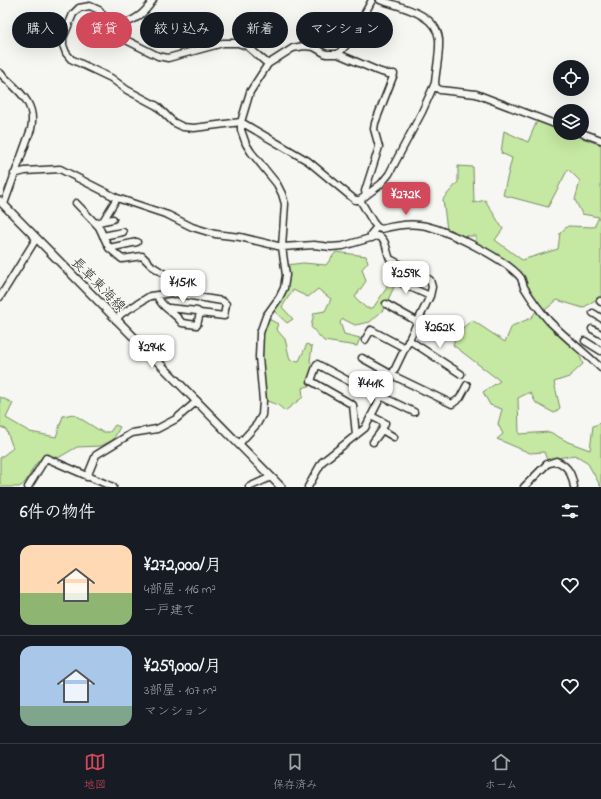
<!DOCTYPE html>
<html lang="ja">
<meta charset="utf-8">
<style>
body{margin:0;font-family:"Indie Flower","Klee One",sans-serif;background:#20242c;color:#f1f3f6;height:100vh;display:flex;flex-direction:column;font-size:15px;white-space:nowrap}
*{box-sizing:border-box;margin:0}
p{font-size:13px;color:#9ea1a6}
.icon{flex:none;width:22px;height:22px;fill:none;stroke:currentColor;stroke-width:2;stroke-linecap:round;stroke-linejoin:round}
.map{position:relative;height:487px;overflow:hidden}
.sheet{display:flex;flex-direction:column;background:#171b24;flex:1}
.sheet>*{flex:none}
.banner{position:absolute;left:12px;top:12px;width:400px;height:36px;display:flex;gap:8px}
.tools{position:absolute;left:553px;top:60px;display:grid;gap:8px}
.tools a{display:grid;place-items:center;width:36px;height:36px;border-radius:50%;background:#171b24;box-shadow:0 4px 16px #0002;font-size:20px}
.price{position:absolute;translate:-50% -34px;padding:0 9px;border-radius:8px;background:#fff;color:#222;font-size:13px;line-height:26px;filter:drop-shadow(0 1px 2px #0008)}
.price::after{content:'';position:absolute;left:50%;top:24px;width:12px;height:9px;margin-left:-6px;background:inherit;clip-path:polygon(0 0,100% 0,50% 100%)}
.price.active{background:#d1495b;color:#fff}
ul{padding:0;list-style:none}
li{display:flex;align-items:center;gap:12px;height:100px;padding:0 20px}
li+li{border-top:1px solid #363941}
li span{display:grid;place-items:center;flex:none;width:112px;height:80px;border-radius:12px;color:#555}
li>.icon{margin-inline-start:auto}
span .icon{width:48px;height:48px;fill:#fffc;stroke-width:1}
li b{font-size:17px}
h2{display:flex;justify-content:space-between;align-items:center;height:48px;padding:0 20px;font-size:17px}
.tag{padding:0 14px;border-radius:18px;background:#171b24;box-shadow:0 4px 16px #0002;font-size:14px;line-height:36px}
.tag.active{background:#d1495b;color:#fff}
.dock{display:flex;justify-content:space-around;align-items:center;height:56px;border-top:1px solid #363941;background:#171b24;font-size:11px;color:#9ea1a6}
.dock a{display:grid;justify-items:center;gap:2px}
.dock .active{color:#d1495b}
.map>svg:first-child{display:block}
.green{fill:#c5e8a2;stroke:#788a66}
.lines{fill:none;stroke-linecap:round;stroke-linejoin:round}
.minor-casing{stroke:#2b2b2b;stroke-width:9}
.major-casing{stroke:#2b2b2b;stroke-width:10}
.minor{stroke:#f6f6f2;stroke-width:6}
.major{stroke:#f6f6f2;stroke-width:7}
.labels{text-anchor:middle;stroke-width:3;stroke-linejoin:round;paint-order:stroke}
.street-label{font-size:14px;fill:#2b2b2b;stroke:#f6f6f2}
</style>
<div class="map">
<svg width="601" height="487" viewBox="0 0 601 487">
<rect width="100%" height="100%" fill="#f6f6f2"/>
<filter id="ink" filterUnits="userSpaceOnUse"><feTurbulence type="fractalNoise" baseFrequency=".025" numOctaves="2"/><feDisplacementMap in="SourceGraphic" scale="8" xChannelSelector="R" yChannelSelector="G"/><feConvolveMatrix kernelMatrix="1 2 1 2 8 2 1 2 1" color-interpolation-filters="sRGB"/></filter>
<g filter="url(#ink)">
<path class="green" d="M 537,121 L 560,129 L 560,133 L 569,133 L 601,145 L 601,296 L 583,308 L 557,300 L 544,311 L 510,264 L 476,243 L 476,236 L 462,236 L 447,230 L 443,199 L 458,182 L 458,166 L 473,167 L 474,203 L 485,200 L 503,229 L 495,240 L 522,260 L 558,249 L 560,233 L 568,226 L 594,227 L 599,217 L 582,214 L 575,200 L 580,181 L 568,169 L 548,207 L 503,195 L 512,158 L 501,153 L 504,131 L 528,142 Z
M 336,252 L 366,256 L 368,262 L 362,269 L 366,281 L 355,297 L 366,308 L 373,308 L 386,289 L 392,269 L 415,274 L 413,291 L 396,283 L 383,310 L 370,322 L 355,325 L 343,319 L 340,322 L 344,334 L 360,338 L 357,346 L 324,341 L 311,327 L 314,313 L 325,311 L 331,299 L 318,289 L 308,297 L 293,290 L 282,307 L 293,319 L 287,323 L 274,311 L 286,291 L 286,265 L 303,263 L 326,265 Z
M 537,310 L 578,351 L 583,364 L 569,377 L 554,382 L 560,408 L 554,413 L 536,403 L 530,392 L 518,398 L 519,434 L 550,432 L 568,442 L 590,450 L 593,426 L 601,423 L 601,487 L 587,462 L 575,455 L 547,460 L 544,452 L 530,453 L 497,439 L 503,434 L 498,424 L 502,409 L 490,405 L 483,392 L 500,381 L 453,345 L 456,334 L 472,320 L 505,342 L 512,326 L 531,318 Z
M 267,318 L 278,324 L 276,329 L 285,339 L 290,360 L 299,361 L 307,344 L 312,347 L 310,361 L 313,366 L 309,381 L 312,385 L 302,388 L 303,397 L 285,411 L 278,405 L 267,401 C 262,373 259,347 267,318 Z
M 0,397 L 13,403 L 6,418 L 30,432 L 56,437 L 63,416 L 73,414 L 102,432 L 110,432 L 115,425 L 120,427 L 113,440 L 101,446 L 77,447 L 58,458 L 48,454 C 31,461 30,483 19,487 C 14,487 6,487 0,487 L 0,458 L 13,448 L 6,429 L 0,427 Z"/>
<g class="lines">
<defs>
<path id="minor" d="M 380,0 C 400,7 436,13 439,39 C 440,54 436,69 435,83 L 436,87 L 440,90 L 476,94 L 560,126
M 113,28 C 132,21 142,18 153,0
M 338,54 L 350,41 L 372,0
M 268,64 L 247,46 L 238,43 L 223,43 L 168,58 L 158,56 L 120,37 L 99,10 L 90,6 L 79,8 L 73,14 L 63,38 L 63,45 L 66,53 L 71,59 L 111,78 L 127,90 L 157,106 L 173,122 L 183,127 L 194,128 L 241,122 L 308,161 L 355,200 L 360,200 L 381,184 L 389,174 L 422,112 L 435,83
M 0,73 C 17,90 37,102 31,129 L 4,204
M 582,133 L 601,140
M 14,174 L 25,171 L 60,169 L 117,198 L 168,215 L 192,227 L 215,234 L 240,237 L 282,247 L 314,245 L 331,247 L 343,246 L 377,236 C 387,238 386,251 390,259 L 430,280 L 432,287 L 430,296 L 392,375 L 365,428 L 322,462 L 308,487
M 360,200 L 373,222 L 377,227 L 371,234 L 372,238
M 76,203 L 99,227 L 109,248 L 122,259 L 142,256 L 152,266 L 174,280 L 174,294
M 103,221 L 113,219
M 96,223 L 103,221 L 117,198
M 377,227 L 381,229 C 393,226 407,223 420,225 C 444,228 506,259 521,278 C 522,281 523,284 524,287 C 530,297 541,312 549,321 C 565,337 584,352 601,368
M 103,236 L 123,232
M 109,248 L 137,242
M 390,278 L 430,296
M 0,297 L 36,239
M 600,301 L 601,302
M 386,304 L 418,322
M 168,309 L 169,308 L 197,311 L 200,313
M 593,313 L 601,318
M 116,320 L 121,314 L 150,296 L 173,293 L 222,301 L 226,304 L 224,316 L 200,313 L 197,325 L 182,323 C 176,313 160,307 157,295
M 592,329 L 601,334
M 365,340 L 371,330 L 405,348
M 409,340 L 461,374
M 585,341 L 601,351
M 362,358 L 396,377 L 452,404 L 460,398 L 467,385
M 381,396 L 414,412
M 371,416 L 385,423 L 382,430 L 373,442
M 382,430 L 394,437
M 356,435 L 353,405 L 311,381 L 317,364 L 380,398
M 239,444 L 257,424 L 262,415 L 263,401 L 259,357 L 260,333 L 266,316 L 279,298 L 284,288 L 286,275 L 282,247 L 285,204 L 282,194 L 277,184 L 251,152 L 246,144 L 241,130 L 241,122 L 250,92 L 268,64 L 293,48 L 304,46 L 314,47 L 326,54 L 338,54 L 378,71 L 388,74 L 394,74 L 375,123 L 374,129 L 379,147 L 365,191 L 366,195
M 87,477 L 96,455 L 132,433 L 157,429 L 176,419 L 197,401
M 28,487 L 46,458 L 113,487
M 249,487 L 271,477
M 524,487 L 547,464 L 556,461 C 569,466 572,475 574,487"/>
<path id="major" d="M 0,201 L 281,487"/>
</defs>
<use href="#minor" class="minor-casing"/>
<use href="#major" class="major-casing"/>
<use href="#minor" class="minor"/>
<use href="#major" class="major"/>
</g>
</g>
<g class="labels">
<g class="street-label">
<text transform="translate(99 284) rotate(45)" y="5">長草東海線</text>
</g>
</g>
</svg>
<div class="tools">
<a><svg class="icon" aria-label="locate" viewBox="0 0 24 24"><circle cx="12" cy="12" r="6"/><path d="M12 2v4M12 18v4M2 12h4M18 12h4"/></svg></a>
<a><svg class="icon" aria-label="layers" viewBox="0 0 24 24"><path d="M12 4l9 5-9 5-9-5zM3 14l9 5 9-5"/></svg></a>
</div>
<b class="price active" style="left:406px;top:216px">¥272K</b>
<b class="price" style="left:406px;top:295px">¥259K</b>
<b class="price" style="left:183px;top:304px">¥151K</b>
<b class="price" style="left:440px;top:349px">¥262K</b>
<b class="price" style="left:152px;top:369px">¥294K</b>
<b class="price" style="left:371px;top:405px">¥441K</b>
<div class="banner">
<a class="tag">購入</a>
<a class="tag active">賃貸</a>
<a class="tag">絞り込み</a>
<a class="tag">新着</a>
<a class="tag">マンション</a>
</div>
</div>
<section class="sheet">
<h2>6件の物件<svg class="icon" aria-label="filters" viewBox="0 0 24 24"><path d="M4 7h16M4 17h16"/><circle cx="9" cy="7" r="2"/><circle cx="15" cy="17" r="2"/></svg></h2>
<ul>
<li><span style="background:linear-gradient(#ffd9b3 60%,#8fb573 0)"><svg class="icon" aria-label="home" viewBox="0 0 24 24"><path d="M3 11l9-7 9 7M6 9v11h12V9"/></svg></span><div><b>¥272,000/月</b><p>4部屋 · 116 m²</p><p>一戸建て</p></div><svg class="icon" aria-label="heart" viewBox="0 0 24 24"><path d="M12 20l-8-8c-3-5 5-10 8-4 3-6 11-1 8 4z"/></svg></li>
<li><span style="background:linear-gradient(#a9c7e8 75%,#7fa58c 0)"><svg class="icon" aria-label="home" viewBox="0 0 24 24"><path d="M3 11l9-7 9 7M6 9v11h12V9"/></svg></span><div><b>¥259,000/月</b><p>3部屋 · 107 m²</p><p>マンション</p></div><svg class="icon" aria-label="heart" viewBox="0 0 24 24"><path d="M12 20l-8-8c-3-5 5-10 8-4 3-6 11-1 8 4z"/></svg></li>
</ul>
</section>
<nav class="dock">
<a class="active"><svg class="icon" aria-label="map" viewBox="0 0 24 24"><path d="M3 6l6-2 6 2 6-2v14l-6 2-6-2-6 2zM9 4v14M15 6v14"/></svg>地図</a>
<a><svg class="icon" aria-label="saved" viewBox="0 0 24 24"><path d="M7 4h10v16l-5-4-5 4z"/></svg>保存済み</a>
<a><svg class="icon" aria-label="home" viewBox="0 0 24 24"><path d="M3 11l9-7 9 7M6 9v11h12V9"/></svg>ホーム</a>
</nav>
